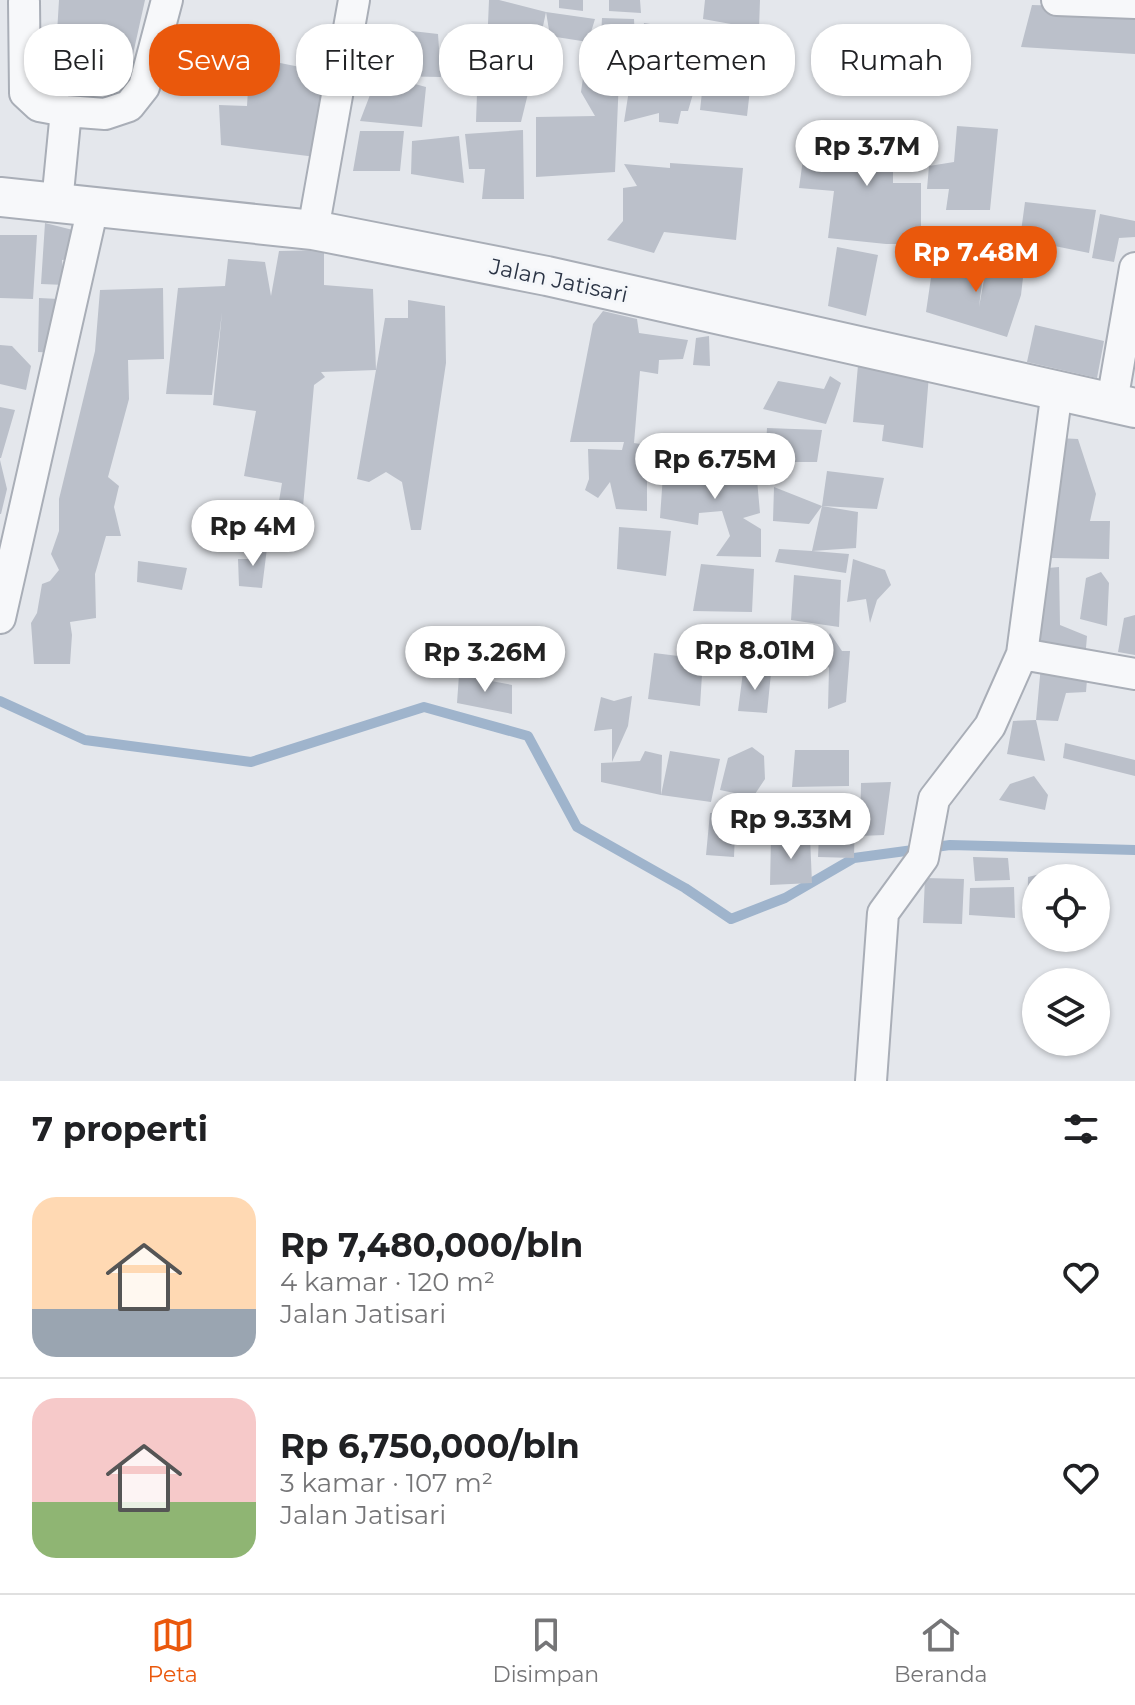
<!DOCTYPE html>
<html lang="id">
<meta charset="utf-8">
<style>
body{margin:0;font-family:Montserrat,sans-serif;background:#f2f2f2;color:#202124;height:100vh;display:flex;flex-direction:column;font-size:30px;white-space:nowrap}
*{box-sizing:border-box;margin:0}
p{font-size:26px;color:#757577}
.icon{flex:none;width:44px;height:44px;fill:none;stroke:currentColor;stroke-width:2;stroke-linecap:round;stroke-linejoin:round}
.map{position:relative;height:1081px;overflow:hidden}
.side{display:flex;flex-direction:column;background:#fff;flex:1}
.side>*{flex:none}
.guide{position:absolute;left:24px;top:24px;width:1088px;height:72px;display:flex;gap:16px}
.tools{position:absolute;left:1022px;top:864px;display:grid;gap:16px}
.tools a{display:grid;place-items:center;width:88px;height:88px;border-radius:50%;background:#fff;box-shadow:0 2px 6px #0004;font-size:40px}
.price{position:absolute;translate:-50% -68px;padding:0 18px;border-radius:28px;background:#fff;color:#222;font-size:26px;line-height:52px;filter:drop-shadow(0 2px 4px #0008)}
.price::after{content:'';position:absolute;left:50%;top:48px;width:24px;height:18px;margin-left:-12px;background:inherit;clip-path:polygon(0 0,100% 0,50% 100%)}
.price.on{background:#ea580c;color:#fff}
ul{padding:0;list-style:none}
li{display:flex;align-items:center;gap:24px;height:200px;padding:0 32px}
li+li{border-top:2px solid #e0e0e0}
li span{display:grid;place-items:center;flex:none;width:224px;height:160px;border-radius:24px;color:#555}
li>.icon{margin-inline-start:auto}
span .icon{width:96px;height:96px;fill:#fffc;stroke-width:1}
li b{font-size:34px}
h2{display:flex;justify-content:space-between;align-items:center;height:96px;padding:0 32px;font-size:34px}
.chip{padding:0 28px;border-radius:32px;background:#fff;box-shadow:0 2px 6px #0004;font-size:28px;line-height:72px}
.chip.on{background:#ea580c;color:#fff}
.tabs{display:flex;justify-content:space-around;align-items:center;height:112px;border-top:2px solid #e0e0e0;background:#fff;font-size:22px;color:#757577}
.tabs a{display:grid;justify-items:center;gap:4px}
.tabs .on{color:#ea580c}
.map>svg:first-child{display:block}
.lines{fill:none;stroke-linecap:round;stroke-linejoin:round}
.stream{stroke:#9fb4cc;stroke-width:10}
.building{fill:#bbc0ca}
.minor-casing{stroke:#a9aeb7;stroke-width:34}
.tertiary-casing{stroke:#a9aeb7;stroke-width:42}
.minor{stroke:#f7f8fa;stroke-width:30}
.tertiary{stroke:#f7f8fa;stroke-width:38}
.labels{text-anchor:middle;stroke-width:6;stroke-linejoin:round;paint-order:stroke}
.street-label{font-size:22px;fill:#2b3445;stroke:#f4f6f9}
</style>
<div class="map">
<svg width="1135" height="1081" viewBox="0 0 1135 1081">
<rect width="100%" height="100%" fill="#e4e7ec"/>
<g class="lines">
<path class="stream" d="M 0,701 L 85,740 L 251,762 L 424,707 L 528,736 L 577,827 L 685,888 L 731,919 L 785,898 L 854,858 L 950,845 L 1135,850"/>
</g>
<path class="building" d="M 59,0 L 145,0 L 126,86 L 55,66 Z
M 489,0 L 499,0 L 546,12 L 595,19 L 588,42 L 550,36 L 546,12 L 538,50 L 487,47 Z
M 559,0 L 583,0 L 583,11 L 559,8 Z
M 609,0 L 640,0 L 641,13 L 609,11 Z
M 705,0 L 760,0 L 759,29 L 703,19 Z
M 1032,5 L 1135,8 L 1135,54 L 1021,47 Z
M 602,18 L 634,19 L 635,40 L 618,42 L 601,37 Z
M 644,23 L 694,31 L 690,61 L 640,53 Z
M 386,28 L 438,34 L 441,77 L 385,76 Z
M 708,39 L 755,45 L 747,116 L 700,110 Z
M 588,42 L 620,55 L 615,172 L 536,177 L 536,117 L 595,116 L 581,92 Z
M 250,57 L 330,73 L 316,157 L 221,145 L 219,105 L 247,106 Z
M 634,58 L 702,63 L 688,111 L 681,111 L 678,124 L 659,122 L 659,113 L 624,122 Z
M 478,63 L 535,65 L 521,122 L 476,122 Z
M 378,74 L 426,87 L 422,127 L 360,121 Z
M 913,121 L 913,144 L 893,153 L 893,183 L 921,183 L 921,244 L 886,244 L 828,238 L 834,191 L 799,188 L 804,152 L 828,155 L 830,134 L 853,137 Z
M 957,126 L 998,129 L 990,210 L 946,210 L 949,189 L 927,189 L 929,166 L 954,162 Z
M 523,130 L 524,199 L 482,199 L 485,169 L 469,169 L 465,134 Z
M 360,131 L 404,131 L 400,171 L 353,171 Z
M 459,136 L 464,183 L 411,174 L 412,141 Z
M 670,163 L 743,168 L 736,240 L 664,232 L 654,253 L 607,240 L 623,221 L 623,188 L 637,186 L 624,164 L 670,168 Z
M 1025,202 L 1096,210 L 1089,253 L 1020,239 Z
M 1100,214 L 1135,221 L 1135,237 L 1119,238 L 1114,262 L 1092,258 Z
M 45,223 L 81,232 L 81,258 L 62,260 L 65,285 L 41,284 Z
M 0,235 L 37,235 L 33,299 L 0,298 Z
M 837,247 L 878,255 L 866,316 L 828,306 Z
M 324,250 L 324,285 L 373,289 L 376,370 L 385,318 L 408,318 L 408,300 L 445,306 L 446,363 L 421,530 L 411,530 L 402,482 L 386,472 L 369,482 L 357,479 L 376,370 L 321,372 L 325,377 L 314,385 L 300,540 L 273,537 L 282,483 L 244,476 L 256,411 L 213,405 L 222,312 L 212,395 L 166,394 L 178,288 L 225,286 L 228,259 L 265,262 L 271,296 L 279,251 Z
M 934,257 L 984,267 L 979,307 L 987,263 L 1024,269 L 1021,295 L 1007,337 L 926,312 Z
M 163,288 L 164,359 L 128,360 L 129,399 L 108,477 L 119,486 L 114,507 L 121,536 L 106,536 L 95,574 L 96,618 L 70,622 L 72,635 L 70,664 L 34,664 L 31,623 L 37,613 L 42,584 L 50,581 L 59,570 L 51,554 L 59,531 L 59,499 L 95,351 L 100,290 Z
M 39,298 L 59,299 L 57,353 L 38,352 Z
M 603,311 L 637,319 L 639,333 L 688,340 L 683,359 L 659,360 L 658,374 L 640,371 L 634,443 L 647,445 L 647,511 L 616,509 L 610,482 L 598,498 L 585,490 L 589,479 L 588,449 L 622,450 L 624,442 L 570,442 L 593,324 Z
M 1035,325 L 1104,341 L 1097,378 L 1027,362 Z
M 709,336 L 710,366 L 693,365 L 696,338 Z
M 0,345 L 12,346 L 31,366 L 26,390 L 0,384 Z
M 858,365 L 929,375 L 923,448 L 882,441 L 884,425 L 853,422 Z
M 830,376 L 841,383 L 826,424 L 763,409 L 778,381 L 824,389 Z
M 0,407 L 15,410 L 1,458 L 0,458 Z
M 767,428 L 822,430 L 817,462 L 765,462 Z
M 1058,438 L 1078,439 L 1096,494 L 1090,521 L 1110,521 L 1109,559 L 1052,558 Z
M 0,460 L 7,489 L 1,514 L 0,514 Z
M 664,460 L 705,468 L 725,462 L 756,468 L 760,513 L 743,518 L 761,529 L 761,557 L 716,556 L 730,536 L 722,511 L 699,513 L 698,525 L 660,518 Z
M 827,471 L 884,478 L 877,509 L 822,506 L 858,512 L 856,548 L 812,551 L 849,554 L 846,573 L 775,562 L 779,549 L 812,551 L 822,506 L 809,524 L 773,521 L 774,487 L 822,506 Z
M 619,527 L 671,531 L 666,576 L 617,569 Z
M 249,547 L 267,548 L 262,588 L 239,586 L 238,559 L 248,559 Z
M 853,559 L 885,570 L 891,585 L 877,600 L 870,623 L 866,599 L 847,602 Z
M 138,561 L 187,568 L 182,590 L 137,582 Z
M 701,564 L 754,569 L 752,612 L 693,611 Z
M 1059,567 L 1060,625 L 1087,636 L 1085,660 L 1037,656 L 1048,568 Z
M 1101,572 L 1109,583 L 1107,626 L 1080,619 L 1086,578 Z
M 794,575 L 841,580 L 839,627 L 791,620 Z
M 1135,615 L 1135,655 L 1118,652 L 1124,618 Z
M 830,633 L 842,651 L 850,651 L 846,702 L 828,709 L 829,668 L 819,654 Z
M 654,653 L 703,659 L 700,706 L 648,699 Z
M 1041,665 L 1088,667 L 1086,692 L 1066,693 L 1058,721 L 1036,720 Z
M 743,672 L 771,673 L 767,713 L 738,711 Z
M 459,675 L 512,685 L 512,714 L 457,703 Z
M 632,696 L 628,726 L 612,762 L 612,729 L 594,731 L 601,697 L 614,701 Z
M 1036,720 L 1045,761 L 1007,754 L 1013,721 Z
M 1065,743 L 1135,760 L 1135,776 L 1063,758 Z
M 752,747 L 764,756 L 765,779 L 753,797 L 720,790 L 728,758 Z
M 795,750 L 849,750 L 849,786 L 792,787 Z
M 645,751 L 662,755 L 661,795 L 601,782 L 601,763 L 640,761 Z
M 670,751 L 720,759 L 711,802 L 661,795 Z
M 1034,776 L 1048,795 L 1045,810 L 999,800 L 1010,784 Z
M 891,782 L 884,835 L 860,836 L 861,783 Z
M 736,811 L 734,857 L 706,855 L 710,813 Z
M 820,811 L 855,812 L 854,858 L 818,857 Z
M 771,837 L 810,837 L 812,883 L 770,885 Z
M 973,857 L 1008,858 L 1010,880 L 975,881 Z
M 1065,868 L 1065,878 L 1036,878 L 1036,921 L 1027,922 L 1028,877 Z
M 925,878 L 964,879 L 962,924 L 923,923 Z
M 1014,887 L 1015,918 L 969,915 L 970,888 Z"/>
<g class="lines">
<defs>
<path id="minor" d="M 1057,0 L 1135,3
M 24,2 L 25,93 L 39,106 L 66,111 L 105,114 L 129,106 L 144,87 L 167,0
M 57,203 L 66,111
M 313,230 L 354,0
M 1112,402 L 1135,268
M 0,618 L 93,207
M 1022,654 L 1135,674
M 871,1081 L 883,913 L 923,858 L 934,799 L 990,726 L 1022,654 L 1057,390"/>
<path id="tertiary" d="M 0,197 L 313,230 L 547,276 L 1135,408"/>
</defs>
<use href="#minor" class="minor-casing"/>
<use href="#tertiary" class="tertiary-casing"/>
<use href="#minor" class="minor"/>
<use href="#tertiary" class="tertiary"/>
</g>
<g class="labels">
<g class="street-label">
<text transform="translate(559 280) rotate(12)" y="8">Jalan Jatisari</text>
</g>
</g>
</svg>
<div class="tools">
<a><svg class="icon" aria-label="locate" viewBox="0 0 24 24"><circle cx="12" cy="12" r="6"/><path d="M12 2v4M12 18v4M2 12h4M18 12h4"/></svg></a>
<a><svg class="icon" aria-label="layers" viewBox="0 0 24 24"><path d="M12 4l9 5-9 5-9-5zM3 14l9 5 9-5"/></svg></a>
</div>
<b class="price" style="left:867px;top:188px">Rp 3.7M</b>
<b class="price on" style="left:976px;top:294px">Rp 7.48M</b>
<b class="price" style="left:715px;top:501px">Rp 6.75M</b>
<b class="price" style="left:253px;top:568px">Rp 4M</b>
<b class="price" style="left:755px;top:692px">Rp 8.01M</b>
<b class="price" style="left:485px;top:694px">Rp 3.26M</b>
<b class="price" style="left:791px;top:861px">Rp 9.33M</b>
<div class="guide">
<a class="chip">Beli</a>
<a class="chip on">Sewa</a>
<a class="chip">Filter</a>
<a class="chip">Baru</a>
<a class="chip">Apartemen</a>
<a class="chip">Rumah</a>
</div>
</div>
<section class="side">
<h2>7 properti<svg class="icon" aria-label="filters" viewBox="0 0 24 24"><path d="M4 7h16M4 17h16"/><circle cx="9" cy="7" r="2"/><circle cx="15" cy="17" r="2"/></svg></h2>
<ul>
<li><span style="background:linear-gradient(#ffd9b3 70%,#9aa5b1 0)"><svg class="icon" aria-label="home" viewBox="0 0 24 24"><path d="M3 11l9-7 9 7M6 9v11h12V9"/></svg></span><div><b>Rp 7,480,000/bln</b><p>4 kamar · 120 m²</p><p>Jalan Jatisari</p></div><svg class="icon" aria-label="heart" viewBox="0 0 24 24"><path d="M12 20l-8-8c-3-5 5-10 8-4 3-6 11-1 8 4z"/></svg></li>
<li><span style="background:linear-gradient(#f6c9c9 65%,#8fb573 0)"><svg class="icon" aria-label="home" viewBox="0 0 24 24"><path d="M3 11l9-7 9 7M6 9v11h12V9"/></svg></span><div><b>Rp 6,750,000/bln</b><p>3 kamar · 107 m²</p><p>Jalan Jatisari</p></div><svg class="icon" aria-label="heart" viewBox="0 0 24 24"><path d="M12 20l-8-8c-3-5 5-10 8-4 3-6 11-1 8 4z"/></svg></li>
</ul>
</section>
<nav class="tabs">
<a class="on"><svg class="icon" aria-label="map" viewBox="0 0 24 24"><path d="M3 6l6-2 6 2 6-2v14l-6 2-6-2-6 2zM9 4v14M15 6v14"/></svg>Peta</a>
<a><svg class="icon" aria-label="saved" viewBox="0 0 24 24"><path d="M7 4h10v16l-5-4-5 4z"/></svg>Disimpan</a>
<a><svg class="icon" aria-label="home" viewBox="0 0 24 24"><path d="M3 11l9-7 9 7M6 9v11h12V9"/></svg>Beranda</a>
</nav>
